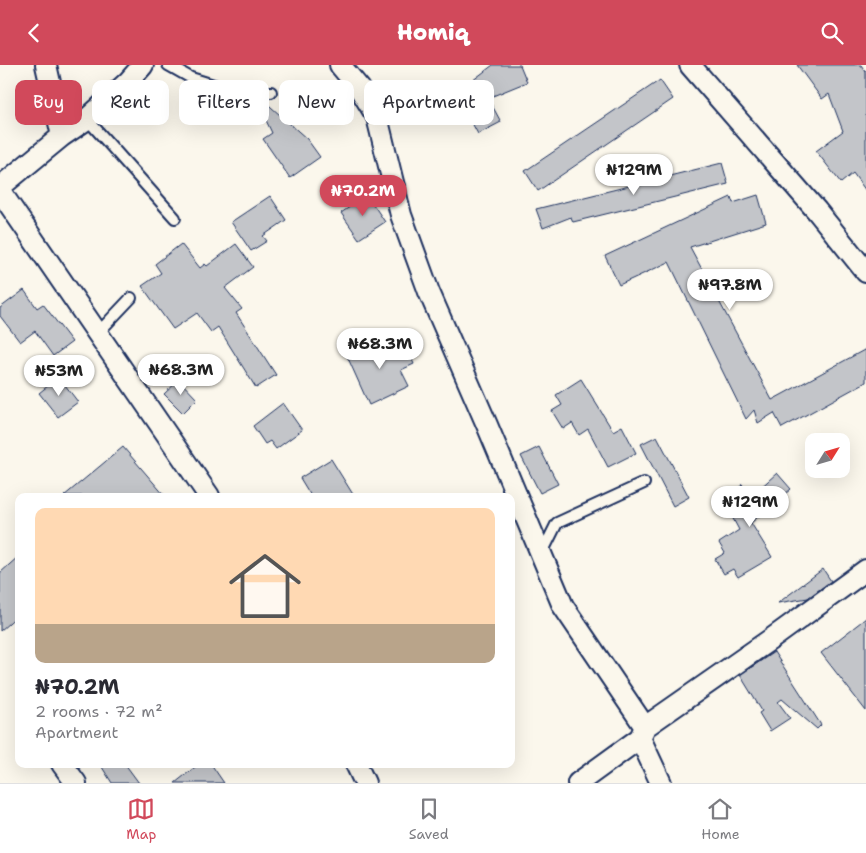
<!DOCTYPE html>
<meta charset="utf-8">
<style>
body{margin:0;font-family:"Shantell Sans",sans-serif;background:#f2f2f3;color:#2b2b33;height:100vh;display:flex;flex-direction:column;font-size:19px;white-space:nowrap}
*{box-sizing:border-box;margin:0}
p{font-size:16px;color:#7c7c81}
.icon{flex:none;width:28px;height:28px;fill:none;stroke:currentColor;stroke-width:2;stroke-linecap:round;stroke-linejoin:round}
.map{position:relative;flex:1;overflow:hidden}
.sheet{position:absolute;left:15px;top:428px;width:500px;height:275px;display:flex;flex-direction:column;background:#fff;border-radius:10px;box-shadow:0 5px 20px #0002}
.sheet>*{flex:none}
.top-card{position:absolute;left:15px;top:15px;width:500px;height:45px;display:flex;gap:10px}
.needle{width:32px;rotate:53deg}
.controls{position:absolute;left:805px;top:368px;display:grid;gap:10px}
.controls a{display:grid;place-items:center;width:45px;height:45px;border-radius:10px;background:#fff;box-shadow:0 5px 20px #0002;font-size:25px}
.price{position:absolute;translate:-50% -42px;padding:0 11px;border-radius:18px;background:#fff;color:#222;font-size:16px;line-height:32px;filter:drop-shadow(0 1px 2px #0008)}
.price::after{content:'';position:absolute;left:50%;top:30px;width:15px;height:11px;margin-left:-8px;background:inherit;clip-path:polygon(0 0,100% 0,50% 100%)}
.price.on{background:#d1495b;color:#fff}
ul{padding:0;list-style:none}
li{display:grid;align-content:center;gap:10px;height:265px;padding:0 20px}
li span{display:grid;place-items:center;height:155px;border-radius:10px;color:#555}
li>.icon{margin-inline-start:auto}
span .icon{width:90px;height:90px;fill:#fffc;stroke-width:1}
li b{font-size:21px}
.tag{padding:0 18px;border-radius:10px;background:#fff;box-shadow:0 5px 20px #0002;font-size:18px;line-height:45px}
.tag.on{background:#d1495b;color:#fff}
header{display:flex;justify-content:space-between;align-items:center;height:65px;padding:0 20px;background:#d1495b;color:#fff;font-size:22px;font-weight:800}
.menu{display:flex;justify-content:space-around;align-items:center;height:70px;border-top:1px solid #e1e1e2;background:#fff;font-size:14px;color:#7c7c81}
.menu a{display:grid;justify-items:center;gap:2px}
.menu .on{color:#d1495b}
.map>svg:first-child{display:block}
.building{fill:#c3c5c9;stroke:#1b2f5e}
.lines{fill:none;stroke-linecap:round;stroke-linejoin:round}
.service-casing{stroke:#1b2f5e;stroke-width:14}
.minor-casing{stroke:#1b2f5e;stroke-width:24}
.service{stroke:#fbf7ec;stroke-width:10}
.minor{stroke:#fbf7ec;stroke-width:20}
</style>
<header><svg class="icon" aria-label="back" viewBox="0 0 24 24"><path d="M15 5l-7 7 7 7"/></svg>Homiq<svg class="icon" aria-label="search" viewBox="0 0 24 24"><circle cx="10" cy="10" r="6"/><path d="M15 15l6 6"/></svg></header>
<div class="map">
<svg width="866" height="718" viewBox="0 0 866 718">
<rect width="100%" height="100%" fill="#fbf7ec"/>
<filter id="ink" filterUnits="userSpaceOnUse"><feTurbulence type="fractalNoise" baseFrequency=".02" numOctaves="2"/><feDisplacementMap in="SourceGraphic" scale="10" xChannelSelector="R" yChannelSelector="G"/><feConvolveMatrix kernelMatrix="1 2 1 2 8 2 1 2 1" color-interpolation-filters="sRGB"/></filter>
<g filter="url(#ink)">
<path class="building" d="M 493,0 L 520,0 L 527,17 L 488,33 L 501,57 L 478,69 L 461,38 L 467,34 L 460,25 Z
M 797,0 L 861,0 L 866,7 L 866,126 L 853,108 L 841,118 L 816,86 L 843,66 L 829,29 L 822,34 Z
M 660,15 L 673,34 L 538,126 L 525,106 Z
M 256,34 L 262,34 L 307,74 L 320,92 L 290,113 L 263,74 L 272,68 Z
M 722,98 L 728,119 L 573,157 L 571,152 L 543,163 L 536,144 Z
M 367,130 L 385,157 L 359,174 L 341,148 Z
M 758,130 L 766,158 L 690,182 L 772,335 L 866,284 L 866,317 L 782,363 L 774,348 L 758,358 L 754,345 L 746,354 L 669,197 L 619,220 L 605,191 L 731,132 L 733,138 Z
M 270,131 L 286,155 L 263,171 L 267,176 L 251,186 L 231,157 Z
M 181,179 L 200,203 L 205,199 L 207,201 L 236,179 L 253,202 L 225,223 L 242,244 L 236,248 L 276,310 L 256,323 L 218,262 L 211,267 L 197,248 L 173,264 L 142,221 L 161,208 L 155,199 Z
M 24,225 L 37,243 L 43,239 L 72,277 L 53,291 L 35,266 L 20,277 L 0,251 L 0,243 Z
M 387,273 L 393,287 L 406,282 L 414,299 L 401,305 L 409,321 L 369,340 L 347,291 Z
M 59,312 L 78,337 L 58,352 L 39,328 Z
M 581,314 L 613,366 L 622,361 L 636,388 L 608,402 L 588,364 L 579,370 L 572,358 L 563,364 L 552,346 L 562,340 L 556,330 Z
M 179,315 L 197,334 L 183,348 L 164,329 Z
M 283,338 L 302,365 L 276,384 L 270,376 L 265,379 L 253,361 Z
M 657,371 L 689,432 L 673,441 L 641,379 Z
M 123,382 L 165,431 L 64,431 Z
M 539,382 L 558,419 L 540,428 L 521,391 Z
M 331,394 L 354,431 L 311,431 L 300,413 Z
M 777,408 L 791,424 L 751,458 L 772,492 L 738,512 L 733,504 L 724,509 L 715,494 L 725,488 L 719,478 L 739,465 L 730,448 L 742,419 L 749,433 Z
M 19,491 L 19,549 L 0,566 L 0,508 Z
M 823,504 L 831,516 L 808,533 L 778,538 Z
M 866,553 L 866,646 L 821,588 Z
M 774,587 L 821,660 L 817,664 L 782,634 L 778,637 L 790,653 L 770,666 L 759,648 L 762,646 L 740,610 Z
M 100,699 L 125,699 L 139,718 L 112,718 Z
M 199,699 L 211,699 L 224,718 L 175,718 Z"/>
<g class="lines">
<defs>
<path id="service" d="M 168,0 L 191,13 L 236,27 L 271,27
M 87,54 L 175,153
M 96,270 L 131,233
M 542,488 L 557,458 L 644,418"/>
<path id="minor" d="M 46,0 L 62,71
M 340,0 L 360,24 L 377,52 L 401,150 L 429,227 L 487,360 L 563,541 L 645,662
M 690,0 L 817,146 L 866,207
M 0,122 L 62,71 L 87,54 L 128,17 L 143,0
M 0,126 L 209,431
M 640,673 L 661,718
M 62,699 L 76,718
M 356,699 L 365,718
M 578,718 L 640,673 L 645,662 L 774,572 L 866,505"/>
</defs>
<use href="#service" class="service-casing"/>
<use href="#minor" class="minor-casing"/>
<use href="#service" class="service"/>
<use href="#minor" class="minor"/>
</g>
</g>
</svg>
<div class="controls">
<a><svg class="needle" viewBox="-14 -14 28 28"><path d="M0-13l5 13h-10z" fill="#e53935"/><path d="M0 13l5-13h-10z" fill="#7c7c81"/></svg></a>
</div>
<b class="price" style="left:634px;top:131px">₦129M</b>
<b class="price on" style="left:363px;top:152px">₦70.2M</b>
<b class="price" style="left:730px;top:246px">₦97.8M</b>
<b class="price" style="left:380px;top:305px">₦68.3M</b>
<b class="price" style="left:181px;top:331px">₦68.3M</b>
<b class="price" style="left:59px;top:332px">₦53M</b>
<b class="price" style="left:750px;top:463px">₦129M</b>
<div class="top-card">
<a class="tag on">Buy</a>
<a class="tag">Rent</a>
<a class="tag">Filters</a>
<a class="tag">New</a>
<a class="tag">Apartment</a>
</div>
<section class="sheet">
<ul>
<li><span style="background:linear-gradient(#ffd9b3 75%,#b9a48a 0)"><svg class="icon" aria-label="home" viewBox="0 0 24 24"><path d="M3 11l9-7 9 7M6 9v11h12V9"/></svg></span><div><b>₦70.2M</b><p>2 rooms · 72 m²</p><p>Apartment</p></div></li>
</ul>
</section>
</div>
<nav class="menu">
<a class="on"><svg class="icon" aria-label="map" viewBox="0 0 24 24"><path d="M3 6l6-2 6 2 6-2v14l-6 2-6-2-6 2zM9 4v14M15 6v14"/></svg>Map</a>
<a><svg class="icon" aria-label="saved" viewBox="0 0 24 24"><path d="M7 4h10v16l-5-4-5 4z"/></svg>Saved</a>
<a><svg class="icon" aria-label="home" viewBox="0 0 24 24"><path d="M3 11l9-7 9 7M6 9v11h12V9"/></svg>Home</a>
</nav>
